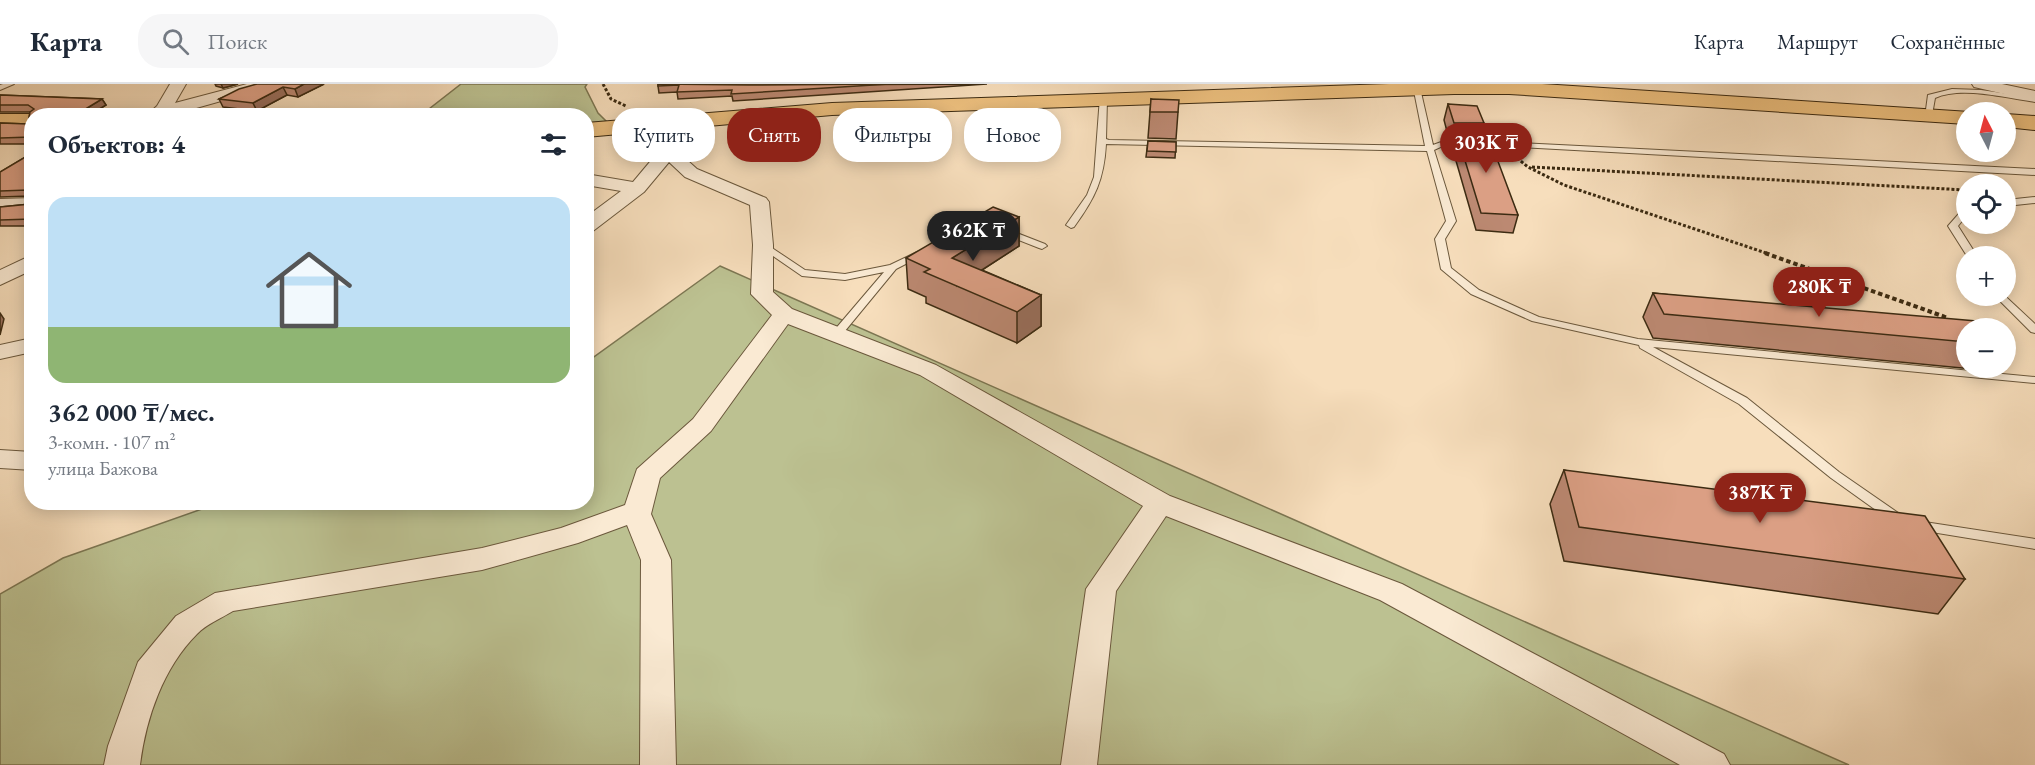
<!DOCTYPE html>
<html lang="ru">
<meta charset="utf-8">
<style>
body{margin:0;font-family:"EB Garamond",serif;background:#f6f6f7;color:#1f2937;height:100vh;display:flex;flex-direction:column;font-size:22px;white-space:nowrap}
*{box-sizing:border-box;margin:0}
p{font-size:20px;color:#747a83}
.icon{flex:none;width:33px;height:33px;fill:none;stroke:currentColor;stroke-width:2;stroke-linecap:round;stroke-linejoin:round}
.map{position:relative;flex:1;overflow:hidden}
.panel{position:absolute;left:24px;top:24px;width:570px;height:402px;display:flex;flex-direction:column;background:#fff;border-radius:24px;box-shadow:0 3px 15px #0003}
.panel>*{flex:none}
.hud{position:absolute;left:612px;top:24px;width:570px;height:54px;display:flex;gap:12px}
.needle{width:39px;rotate:354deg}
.controls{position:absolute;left:1956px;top:18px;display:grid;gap:12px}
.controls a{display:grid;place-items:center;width:60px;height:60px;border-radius:50%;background:#fff;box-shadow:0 3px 15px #0003;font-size:30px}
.price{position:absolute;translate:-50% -51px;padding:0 14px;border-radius:21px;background:#8f2418;color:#fff;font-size:20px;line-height:39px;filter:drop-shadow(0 2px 3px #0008)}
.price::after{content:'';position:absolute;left:50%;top:36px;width:18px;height:14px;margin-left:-9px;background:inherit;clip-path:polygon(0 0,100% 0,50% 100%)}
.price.on{background:#222;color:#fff}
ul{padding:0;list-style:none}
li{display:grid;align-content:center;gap:12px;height:318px;padding:0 24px}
li span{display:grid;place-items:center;height:186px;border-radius:18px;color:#555}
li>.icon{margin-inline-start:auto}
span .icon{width:108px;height:108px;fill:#fffc;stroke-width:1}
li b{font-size:26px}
h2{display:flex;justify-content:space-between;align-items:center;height:72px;padding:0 24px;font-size:26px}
.pill{padding:0 21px;border-radius:24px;background:#fff;box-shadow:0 3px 15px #0003;font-size:21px;line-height:54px}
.pill.on{background:#8f2418;color:#fff}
header{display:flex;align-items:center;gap:36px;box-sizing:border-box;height:84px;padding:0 30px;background:#fff;border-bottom:2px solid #e0e1e3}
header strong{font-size:28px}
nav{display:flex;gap:33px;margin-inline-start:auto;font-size:21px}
.search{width:420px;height:54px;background:#f6f6f7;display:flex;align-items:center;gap:15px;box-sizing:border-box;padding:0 21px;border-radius:24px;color:#747a83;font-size:22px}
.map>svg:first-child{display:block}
.green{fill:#bcc191;stroke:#7c7652;stroke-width:1.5}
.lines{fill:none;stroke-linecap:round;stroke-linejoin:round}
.service-casing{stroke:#6b583c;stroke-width:2}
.minor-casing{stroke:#6b583c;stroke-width:2}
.trunk-casing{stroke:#3c2b12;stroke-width:2}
.path-far1{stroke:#3c2b12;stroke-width:3;stroke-dasharray:3 2;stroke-linecap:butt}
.path{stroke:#3c2b12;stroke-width:4;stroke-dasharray:4.5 3;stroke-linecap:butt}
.service{fill:#faead3;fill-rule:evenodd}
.minor{fill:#faead3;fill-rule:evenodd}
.trunk{fill:#ecbf7e;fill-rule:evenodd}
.wall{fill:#bc8972;stroke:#3c2b12;stroke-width:1.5}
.shaded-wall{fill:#996f5c;stroke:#3c2b12;stroke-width:1.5}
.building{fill:#db9f84;stroke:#3c2b12;stroke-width:1.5}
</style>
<header>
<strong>Карта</strong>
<div class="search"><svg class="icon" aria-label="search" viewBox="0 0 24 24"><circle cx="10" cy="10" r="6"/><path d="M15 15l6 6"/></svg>Поиск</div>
<nav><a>Карта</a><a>Маршрут</a><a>Сохранённые</a></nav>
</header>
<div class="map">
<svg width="2035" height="681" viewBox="0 0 2035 681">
<rect width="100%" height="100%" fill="#f7debc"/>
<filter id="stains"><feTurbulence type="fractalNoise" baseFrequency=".00333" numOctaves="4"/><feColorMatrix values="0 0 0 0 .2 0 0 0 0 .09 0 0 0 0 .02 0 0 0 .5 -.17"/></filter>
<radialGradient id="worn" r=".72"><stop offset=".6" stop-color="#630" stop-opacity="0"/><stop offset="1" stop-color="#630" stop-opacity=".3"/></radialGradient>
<path class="green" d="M 461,0 L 587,0 L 585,3 L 598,29 L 607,38 L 587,40 L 586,32 L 420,32 Z
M 720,182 L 1849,681 L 0,681 L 0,510 L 63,474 L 219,419 L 586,418 L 587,278 Z"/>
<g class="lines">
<defs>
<path id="service" d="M 3,0 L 14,0 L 0,6 L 0,1 Z
M 1413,2 L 1420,4 L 1433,61 L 1444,57 L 1501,58 L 2035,85 L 2035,91 L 1501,62 L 1445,61 L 1434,66 L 1456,137 L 1445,155 L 1451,184 L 1479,206 L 1539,233 L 1638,255 L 2035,293 L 2035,299 L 1653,263 L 1747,314 L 1839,388 L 1904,433 L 1906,436 L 1904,439 L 1894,439 L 1831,394 L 1739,320 L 1640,264 L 1639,261 L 1532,237 L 1471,210 L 1441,185 L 1435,155 L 1446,137 L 1427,67 L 1106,60 C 1104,96 1095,114 1074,143 L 1071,144 L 1066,141 L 1087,111 L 1094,93 L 1100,13 L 1107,15 L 1106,55 L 1109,56 L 1425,62 Z
M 1952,5 L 1981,6 L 2035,14 L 2035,18 C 2006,14 1962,2 1935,14 L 1932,31 L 1925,33 L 1928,11 Z
M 2035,113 L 2035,119 L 2006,122 L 2006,116 Z
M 1966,124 L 1966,132 L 1958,142 L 1977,172 L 1967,172 L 1948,142 L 1963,125 Z
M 1004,144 L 1045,160 L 1047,162 L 1042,165 L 1039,164 L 1001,149 L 999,147 Z
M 763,158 L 805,186 L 845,190 L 890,181 L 917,168 L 920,167 L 925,170 L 896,185 L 840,253 L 836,254 L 831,251 L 832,249 L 884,188 L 845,196 L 802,192 L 760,163 L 760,159 Z
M 1995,212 L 2005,212 L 2035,240 L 2035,249 L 2031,248 Z
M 1918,437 L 2035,455 L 2035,465 L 1913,445 L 1911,442 L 1913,439 Z"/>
<path id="minor" d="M 170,0 L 186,0 L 175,19 L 247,0 L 273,0 L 271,3 L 182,28 L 146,32 L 157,22 Z
M 1972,0 L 2002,0 L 2035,7 L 2035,17 L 1974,3 Z
M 674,33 L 682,38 L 677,67 L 697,85 L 766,114 L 769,118 L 773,161 L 773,208 L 792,225 L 936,281 L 1170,412 L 1402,500 L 1724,670 L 1730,681 L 1680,681 L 1380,516 L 1166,432 L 1116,507 L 1097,681 L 1061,681 L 1086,505 L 1143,422 L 920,291 L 788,240 L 711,347 L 660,394 L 651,430 L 671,476 L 676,681 L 640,681 L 641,476 L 627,441 L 578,459 L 482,486 L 233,527 C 222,534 206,540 197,550 C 163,584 146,634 140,681 L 104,681 L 108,662 L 138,578 L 176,532 L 215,509 L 482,464 L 561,444 L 625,421 L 637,385 L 693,335 L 772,231 L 751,210 L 753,161 L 750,121 L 685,93 L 669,78 L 644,108 L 593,147 L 586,149 L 586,133 L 621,107 L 586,101 L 586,90 L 633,98 L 659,67 L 666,38 Z
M 32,114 L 32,126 L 0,127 L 0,115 Z
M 32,171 L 32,186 L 0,201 L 0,186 Z
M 32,254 L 32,268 L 0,275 L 0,261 Z
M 0,366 L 32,368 L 32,386 L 0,384 Z"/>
<path id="trunk" d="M 1389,0 L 1542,0 L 1970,28 L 1966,28 L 1966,40 L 1509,10 L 1454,10 L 832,31 L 586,53 L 586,39 L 832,19 Z
M 0,30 L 32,30 L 36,32 L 32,32 L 32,44 L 0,44 Z
M 2006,30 L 2035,32 L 2035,46 L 2006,43 Z"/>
</defs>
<use href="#service" class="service-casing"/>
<use href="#minor" class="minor-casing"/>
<use href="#trunk" class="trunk-casing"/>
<path class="path-far1" d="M 603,0 L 611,15 L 626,22
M 1517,74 L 1528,83 L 1564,101 L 1769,170
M 1532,83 L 1966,106"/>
<path class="path" d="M 1765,169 L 1948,234"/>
<use href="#service" class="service"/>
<use href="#minor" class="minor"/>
<use href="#trunk" class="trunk"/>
</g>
<path class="wall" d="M 215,0 L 238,0 L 223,4 L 216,2 Z
M 257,0 L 324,0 L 298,13 L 287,11 L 257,27 L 223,23 L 219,15 Z
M 658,0 L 748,1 L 987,0 L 733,17 L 732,12 L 678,15 L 677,8 L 659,9 L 658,2 Z
M 0,11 L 102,15 L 106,21 L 88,32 L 32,32 L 32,60 L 0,60 L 0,39 L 28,40 L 30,28 L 0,28 Z
M 1151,15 L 1178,28 L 1176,55 L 1148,54 Z
M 1448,20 L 1484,39 L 1481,48 L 1518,131 L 1513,149 L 1476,146 L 1452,63 L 1454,55 L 1449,55 L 1444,36 Z
M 1148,57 L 1176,58 L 1175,74 L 1146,73 Z
M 32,69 L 32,142 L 0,142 L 0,123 L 30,120 L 29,112 L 0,113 L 0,88 Z
M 1019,133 L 1019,162 L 982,186 L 1041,211 L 1041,242 L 1017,259 L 926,219 L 926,213 L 908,205 L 906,174 Z
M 1653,209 L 1966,244 L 1966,284 L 1995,284 L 1993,287 L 1653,254 L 1643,233 Z
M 1564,386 L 1965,495 L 1938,530 L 1564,477 L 1550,420 Z"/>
<path class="shaded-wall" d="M 221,0 L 238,0 L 223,4 Z
M 304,0 L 324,0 L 298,13 L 295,5 Z
M 283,3 L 287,11 L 257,27 L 253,19 Z
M 102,15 L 106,21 L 88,32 L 74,32 Z
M 1019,133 L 1019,162 L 957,202 L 952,174 Z
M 1041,211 L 1041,242 L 1017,259 L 1017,228 Z
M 0,229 L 4,235 L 0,251 Z"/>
<path class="building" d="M 257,0 L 304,0 L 295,5 L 283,3 L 253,19 L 219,15 L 239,5 Z
M 658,0 L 748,1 L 889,0 L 731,10 L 732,6 L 677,8 L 679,1 L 658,2 Z
M 0,11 L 102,15 L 74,32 L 32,32 L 32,53 L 0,54 L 0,39 L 28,40 L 30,28 L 34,25 L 28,21 L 0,21 Z
M 1151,15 L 1179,16 L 1178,28 L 1150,28 Z
M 1448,20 L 1477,22 L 1484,39 L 1454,39 Z
M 1456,47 L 1487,48 L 1518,131 L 1481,129 Z
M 1148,57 L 1176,58 L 1176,68 L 1147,67 Z
M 32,69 L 32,135 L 0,136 L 0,123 L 30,120 L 28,106 L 0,107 L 0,88 Z
M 993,123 L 1019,133 L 952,174 L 1041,211 L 1017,228 L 924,188 L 930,185 L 906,174 Z
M 1653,209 L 1988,238 L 1993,244 L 1966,244 L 1966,258 L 1664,230 Z
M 1564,386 L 1925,432 L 1965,495 L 1579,443 Z"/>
<rect width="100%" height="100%" filter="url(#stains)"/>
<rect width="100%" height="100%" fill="url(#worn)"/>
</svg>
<div class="controls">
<a><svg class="needle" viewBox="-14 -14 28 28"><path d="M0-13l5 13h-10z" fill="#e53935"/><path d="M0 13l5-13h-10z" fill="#747a83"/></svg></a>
<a><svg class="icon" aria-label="locate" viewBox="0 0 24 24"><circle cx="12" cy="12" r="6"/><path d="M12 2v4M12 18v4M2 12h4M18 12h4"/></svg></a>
<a>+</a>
<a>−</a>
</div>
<b class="price" style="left:1486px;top:90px">303K ₸</b>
<b class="price on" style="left:973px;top:178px">362K ₸</b>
<b class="price" style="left:1819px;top:234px">280K ₸</b>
<b class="price" style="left:1760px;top:440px">387K ₸</b>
<div class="hud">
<a class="pill">Купить</a>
<a class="pill on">Снять</a>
<a class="pill">Фильтры</a>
<a class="pill">Новое</a>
</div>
<section class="panel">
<h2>Объектов: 4<svg class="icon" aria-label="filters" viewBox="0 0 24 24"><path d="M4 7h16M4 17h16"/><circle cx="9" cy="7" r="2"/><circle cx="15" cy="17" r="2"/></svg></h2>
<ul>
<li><span style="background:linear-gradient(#bfe0f5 70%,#8fb573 0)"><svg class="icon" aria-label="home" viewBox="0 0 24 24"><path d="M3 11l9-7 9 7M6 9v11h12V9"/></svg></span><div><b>362 000 ₸/мес.</b><p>3-комн. · 107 m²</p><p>улица Бажова</p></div></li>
</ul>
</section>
</div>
